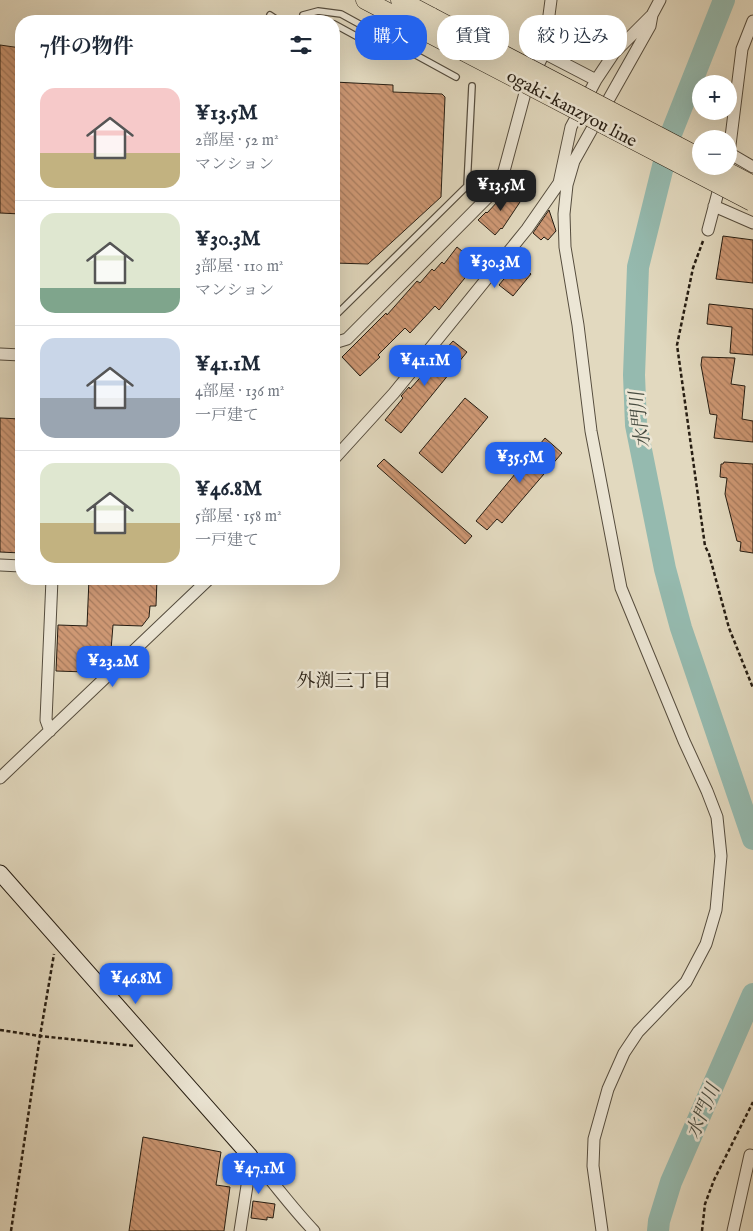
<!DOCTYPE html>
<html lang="ja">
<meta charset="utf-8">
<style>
body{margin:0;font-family:"IM FELL English","Noto Serif JP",serif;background:#f2f2f3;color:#1f2937;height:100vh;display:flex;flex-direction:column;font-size:19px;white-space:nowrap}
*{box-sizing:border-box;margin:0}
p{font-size:16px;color:#747a83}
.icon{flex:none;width:28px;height:28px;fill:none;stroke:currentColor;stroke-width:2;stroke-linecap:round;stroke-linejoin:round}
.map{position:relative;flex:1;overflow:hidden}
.panel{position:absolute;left:15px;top:15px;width:325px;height:570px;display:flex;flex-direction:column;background:#fff;border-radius:20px;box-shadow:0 5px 20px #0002}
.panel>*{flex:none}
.banner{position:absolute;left:355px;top:15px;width:322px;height:45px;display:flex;gap:10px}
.tools{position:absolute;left:692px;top:75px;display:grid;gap:10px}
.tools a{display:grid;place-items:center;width:45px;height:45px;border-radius:50%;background:#fff;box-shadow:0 5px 20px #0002;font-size:25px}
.price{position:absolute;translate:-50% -42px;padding:0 11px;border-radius:10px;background:#2563eb;color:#fff;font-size:16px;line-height:32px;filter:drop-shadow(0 1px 2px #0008)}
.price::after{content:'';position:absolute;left:50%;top:30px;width:15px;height:11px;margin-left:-8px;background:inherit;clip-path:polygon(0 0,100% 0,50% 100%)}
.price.active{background:#222;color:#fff}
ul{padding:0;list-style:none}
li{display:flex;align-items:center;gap:15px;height:125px;padding:0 25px}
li+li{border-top:1px solid #e0e1e3}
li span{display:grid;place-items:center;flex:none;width:140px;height:100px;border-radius:15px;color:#555}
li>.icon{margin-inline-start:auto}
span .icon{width:60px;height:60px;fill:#fffc;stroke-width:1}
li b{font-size:21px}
h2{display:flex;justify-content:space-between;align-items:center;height:60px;padding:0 25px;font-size:21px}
.chip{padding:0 18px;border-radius:20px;background:#fff;box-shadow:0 5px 20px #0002;font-size:18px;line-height:45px}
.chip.active{background:#2563eb;color:#fff}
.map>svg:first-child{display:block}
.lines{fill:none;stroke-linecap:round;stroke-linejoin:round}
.river{stroke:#95baaf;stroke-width:22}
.building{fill:url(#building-back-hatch);stroke:#271e13}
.lane-casing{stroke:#564d3e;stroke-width:8}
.street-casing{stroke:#564d3e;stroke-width:13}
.secondary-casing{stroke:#271e13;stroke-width:17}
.primary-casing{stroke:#271e13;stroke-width:19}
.path{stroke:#271e13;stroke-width:2.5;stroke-dasharray:4 2.5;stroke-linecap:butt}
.lane{stroke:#ece6d5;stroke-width:5.5}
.street{stroke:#ece6d5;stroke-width:11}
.secondary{stroke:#ece6d5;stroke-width:15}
.primary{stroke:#e2d9bf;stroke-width:18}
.primary-bridge-casing{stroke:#271e13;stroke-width:19;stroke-linecap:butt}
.primary-bridge{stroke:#e2d9bf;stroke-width:18}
.labels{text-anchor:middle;stroke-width:5;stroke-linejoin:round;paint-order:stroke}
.street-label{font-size:18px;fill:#271e13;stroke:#ece6d5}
.water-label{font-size:19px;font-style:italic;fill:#484d42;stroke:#ece6d5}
.neighbourhood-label{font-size:19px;fill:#271e13;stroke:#ece6d5}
</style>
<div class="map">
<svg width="753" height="1231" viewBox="0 0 753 1231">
<defs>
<pattern id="building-back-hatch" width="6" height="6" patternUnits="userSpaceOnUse" patternTransform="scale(1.25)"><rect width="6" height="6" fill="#ce9874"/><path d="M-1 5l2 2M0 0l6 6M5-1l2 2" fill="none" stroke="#a77b5e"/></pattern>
</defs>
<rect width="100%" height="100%" fill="#e2d9bf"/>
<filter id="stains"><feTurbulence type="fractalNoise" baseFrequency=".004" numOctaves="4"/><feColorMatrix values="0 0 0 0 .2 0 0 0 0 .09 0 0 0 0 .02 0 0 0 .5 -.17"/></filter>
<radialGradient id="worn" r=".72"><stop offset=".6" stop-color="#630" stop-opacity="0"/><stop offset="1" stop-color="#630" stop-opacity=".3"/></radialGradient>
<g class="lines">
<path class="river" d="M 724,0 L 671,134 L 638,267 L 634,375 L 636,425 L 665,569 L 681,628 L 753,839
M 658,1231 L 659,1221 L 671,1182 L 753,994"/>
</g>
<path class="building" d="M 0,45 L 21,48 L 21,214 L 0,213 Z
M 334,82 L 393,85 L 393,92 L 442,94 L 445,97 L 441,197 L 368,264 L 334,263 Z
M 510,188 L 522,199 L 502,229 L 501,228 L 495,235 L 478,220 L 486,212 L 487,213 Z
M 549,210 L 556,231 L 548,240 L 544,237 L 541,240 L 533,233 Z
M 723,236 L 753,240 L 753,283 L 716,279 Z
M 457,247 L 477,263 L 439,310 L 435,306 L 410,333 L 405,328 L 378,355 L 380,357 L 360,376 L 342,357 L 386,313 L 387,315 L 417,281 L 420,283 L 432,269 L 434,271 L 442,262 L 444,264 Z
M 518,262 L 531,274 L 513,296 L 499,285 Z
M 709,304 L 753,309 L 753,355 L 730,353 L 732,327 L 707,324 Z
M 453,341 L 467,352 L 401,433 L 385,420 L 403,398 L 401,396 L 409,387 L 410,389 Z
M 702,357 L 735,358 L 731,384 L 745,386 L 742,419 L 753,421 L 753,442 L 714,438 L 717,415 L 710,414 L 701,365 Z
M 465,398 L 488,417 L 442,473 L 419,453 Z
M 0,418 L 21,419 L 21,553 L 0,552 Z
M 545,438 L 562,453 L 502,523 L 497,519 L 487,530 L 476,521 Z
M 384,459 L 472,536 L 465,544 L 377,466 Z
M 724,462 L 753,464 L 753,553 L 740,551 L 741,542 L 737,541 L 725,494 L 727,478 L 720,477 L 721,464 L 723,464 Z
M 89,579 L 157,579 L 156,606 L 150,606 L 149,617 L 142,626 L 113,625 L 111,650 L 102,650 L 102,662 L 94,662 L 94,668 L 86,668 L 86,672 L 56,671 L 58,625 L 87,626 Z
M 143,1137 L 221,1152 L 216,1185 L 230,1187 L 224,1231 L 129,1231 Z
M 253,1201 L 275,1204 L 273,1218 L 267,1217 L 267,1220 L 251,1218 Z"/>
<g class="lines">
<defs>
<path id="lane" d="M 270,15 L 279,21
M 303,15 L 318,11 L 341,14 L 456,77
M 316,21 L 318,21
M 334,24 L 378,48
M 334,314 L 338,313 L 467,186 L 472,86"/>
<path id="street" d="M 544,53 L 596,80 L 614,53 L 651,16
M 729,153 L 742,49 L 753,21
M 729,153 L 753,167
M 714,206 L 753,223
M 708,230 L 721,181
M 334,343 L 347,339 L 494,191 L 504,171 L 525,93 L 544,53 L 551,0
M 0,354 L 21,355
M 334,459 L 394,393 L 527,229 L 559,183 L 571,127 L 596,80
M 0,565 L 21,566
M 50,731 L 46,720 L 52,579
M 0,778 L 209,579
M 250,1156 C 272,1180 291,1207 314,1231
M 240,1231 L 248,1179 L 250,1156
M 602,1231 L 593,1166 L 594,1139 L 608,1089 L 624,1053 L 638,1032 L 686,982 L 706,944 L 716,910 L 721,856 L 717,817 L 707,791 L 684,741 L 621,588 L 591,431 L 578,325 L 565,247 L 564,214 L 567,185 L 574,161 L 650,26 L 652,15 L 660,0
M 733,1231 L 750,1155 L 753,1156"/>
<path id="secondary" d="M 0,873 L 250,1156"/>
<path id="primary" d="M 365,0 L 426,32
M 400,0 L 432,17"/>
</defs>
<use href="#lane" class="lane-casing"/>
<use href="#street" class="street-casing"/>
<use href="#secondary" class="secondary-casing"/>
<use href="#primary" class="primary-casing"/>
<path class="path" d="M 703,241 L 693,268 L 677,345 L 705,546 L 709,554 L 729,628 L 753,688
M 0,1030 L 40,1036 L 135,1046
M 11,1231 L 40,1036 L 54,954
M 702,1231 L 705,1204 L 714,1180 L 753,1102"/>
<use href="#lane" class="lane"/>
<use href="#street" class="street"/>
<use href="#secondary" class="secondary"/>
<use href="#primary" class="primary"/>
<defs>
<path id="primary-bridge" d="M 432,17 L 701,158
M 426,32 L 752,202
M 717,166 L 753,185"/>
</defs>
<use href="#primary-bridge" class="primary-bridge-casing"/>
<use href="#primary-bridge" class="primary-bridge"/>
</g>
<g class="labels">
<g class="street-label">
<text transform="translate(572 108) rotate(28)" y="6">ogaki-kanzyou line</text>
</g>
<g class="water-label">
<text transform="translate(639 420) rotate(-97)" y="7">水門川</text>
<text transform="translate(702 1111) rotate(-67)" y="7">水門川</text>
</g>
<g class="neighbourhood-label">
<text x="344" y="687">外渕三丁目</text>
</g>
</g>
<rect width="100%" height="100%" filter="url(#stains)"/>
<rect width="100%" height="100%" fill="url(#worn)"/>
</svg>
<div class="tools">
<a>+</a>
<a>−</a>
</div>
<b class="price active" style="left:501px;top:212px">¥13.5M</b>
<b class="price" style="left:495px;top:289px">¥30.3M</b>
<b class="price" style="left:425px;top:387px">¥41.1M</b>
<b class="price" style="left:520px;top:484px">¥35.5M</b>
<b class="price" style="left:113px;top:688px">¥23.2M</b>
<b class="price" style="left:136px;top:1005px">¥46.8M</b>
<b class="price" style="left:259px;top:1195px">¥47.1M</b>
<div class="banner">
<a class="chip active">購入</a>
<a class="chip">賃貸</a>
<a class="chip">絞り込み</a>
</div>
<section class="panel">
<h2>7件の物件<svg class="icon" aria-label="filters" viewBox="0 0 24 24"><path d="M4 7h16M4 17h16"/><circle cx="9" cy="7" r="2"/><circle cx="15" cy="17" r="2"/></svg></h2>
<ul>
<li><span style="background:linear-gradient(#f6c9c9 65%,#c2b280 0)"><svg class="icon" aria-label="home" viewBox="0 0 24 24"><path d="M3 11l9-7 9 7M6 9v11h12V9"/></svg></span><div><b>¥13.5M</b><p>2部屋 · 52 m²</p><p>マンション</p></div></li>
<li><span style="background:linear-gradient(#dfe7d0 75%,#7fa58c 0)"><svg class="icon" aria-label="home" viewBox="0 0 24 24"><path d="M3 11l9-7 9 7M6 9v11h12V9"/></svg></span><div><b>¥30.3M</b><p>3部屋 · 110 m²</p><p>マンション</p></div></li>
<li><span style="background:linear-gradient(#c9d6e8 60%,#9aa5b1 0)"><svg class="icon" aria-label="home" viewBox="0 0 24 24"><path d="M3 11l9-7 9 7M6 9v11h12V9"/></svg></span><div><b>¥41.1M</b><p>4部屋 · 136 m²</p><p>一戸建て</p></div></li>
<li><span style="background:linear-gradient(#dfe7d0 60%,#c2b280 0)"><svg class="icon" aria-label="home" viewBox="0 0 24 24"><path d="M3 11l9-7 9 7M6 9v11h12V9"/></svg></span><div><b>¥46.8M</b><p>5部屋 · 158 m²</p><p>一戸建て</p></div></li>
</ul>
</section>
</div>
